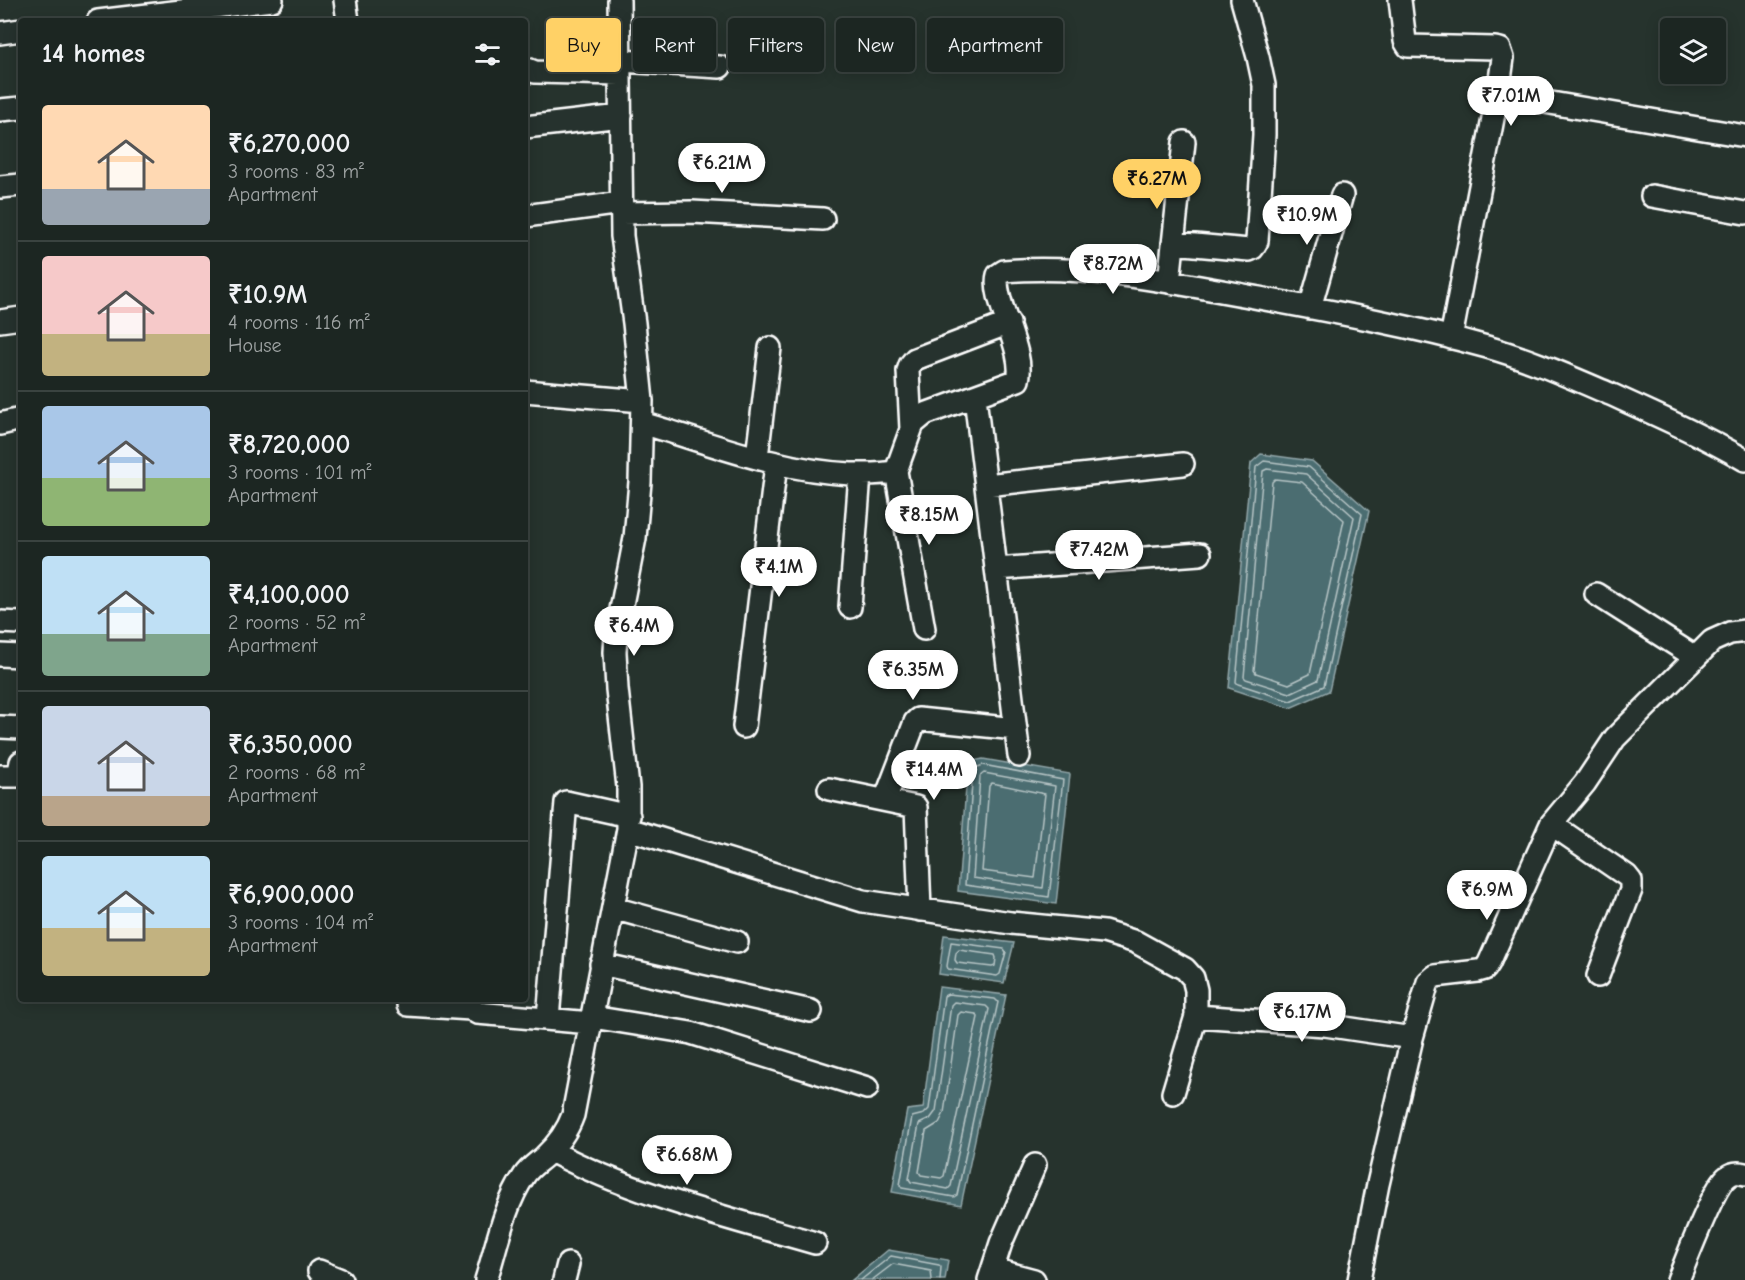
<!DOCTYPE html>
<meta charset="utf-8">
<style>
body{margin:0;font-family:"Comic Neue",sans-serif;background:#252e2a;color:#f1f3f6;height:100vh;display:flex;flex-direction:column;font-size:22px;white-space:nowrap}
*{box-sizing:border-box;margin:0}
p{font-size:20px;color:#a0a5a5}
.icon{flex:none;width:33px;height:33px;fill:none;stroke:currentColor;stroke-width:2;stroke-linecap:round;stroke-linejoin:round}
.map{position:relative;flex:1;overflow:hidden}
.side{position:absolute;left:18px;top:18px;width:510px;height:984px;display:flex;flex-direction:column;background:#1c2622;border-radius:6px;box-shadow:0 3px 15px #0003,0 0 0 2px #3a4340}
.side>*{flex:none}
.guide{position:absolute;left:546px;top:18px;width:570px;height:54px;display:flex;gap:12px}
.controls{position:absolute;left:1660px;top:18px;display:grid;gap:12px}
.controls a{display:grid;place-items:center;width:66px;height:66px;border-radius:6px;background:#1c2622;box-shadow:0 3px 15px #0003,0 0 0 2px #3a4340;font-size:30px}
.price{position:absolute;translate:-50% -51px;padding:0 14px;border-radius:21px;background:#fff;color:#222;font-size:20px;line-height:39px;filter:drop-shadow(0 2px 3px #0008)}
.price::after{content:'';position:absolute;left:50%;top:36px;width:18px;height:14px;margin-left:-9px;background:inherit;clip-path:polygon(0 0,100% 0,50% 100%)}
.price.current{background:#ffd166;color:#111}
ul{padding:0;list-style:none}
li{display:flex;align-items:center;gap:18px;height:150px;padding:0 24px}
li+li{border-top:2px solid #3a4340}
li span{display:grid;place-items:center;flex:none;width:168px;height:120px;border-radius:6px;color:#555}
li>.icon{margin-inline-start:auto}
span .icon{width:72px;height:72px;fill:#fffc;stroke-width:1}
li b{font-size:26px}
h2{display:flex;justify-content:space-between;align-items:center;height:72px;padding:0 24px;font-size:26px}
.pill{padding:0 21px;border-radius:6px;background:#1c2622;box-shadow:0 3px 15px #0003,0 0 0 2px #3a4340;font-size:21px;line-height:54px}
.pill.current{background:#ffd166;color:#111}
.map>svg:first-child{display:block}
.water{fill:#4b6d71;stroke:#93a7aa;stroke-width:1.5}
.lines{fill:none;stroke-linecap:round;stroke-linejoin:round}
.shore{stroke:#b7c5c6;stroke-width:1.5}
.minor-casing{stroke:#fff;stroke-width:26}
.minor{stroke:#26332d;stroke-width:21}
</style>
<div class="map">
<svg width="1745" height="1280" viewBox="0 0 1745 1280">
<rect width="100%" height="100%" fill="#26332d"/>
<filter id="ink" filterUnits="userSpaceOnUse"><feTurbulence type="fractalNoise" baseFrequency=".0167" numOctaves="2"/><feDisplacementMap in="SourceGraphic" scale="12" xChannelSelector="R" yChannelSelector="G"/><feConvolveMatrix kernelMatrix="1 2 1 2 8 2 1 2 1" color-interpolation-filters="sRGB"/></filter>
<g filter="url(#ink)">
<path class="water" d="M 1261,454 L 1312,461 L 1369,511 L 1329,691 L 1290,708 L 1229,688 L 1251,463 Z
M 983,759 L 1070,774 L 1056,904 L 958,891 L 968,762 Z
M 944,935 L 1014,943 L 1004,983 L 939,974 Z
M 939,987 L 1006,995 L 961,1205 L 892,1192 L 907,1110 L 923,1108 Z
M 888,1250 L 948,1260 L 945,1280 L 852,1280 Z"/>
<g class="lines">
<path class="shore" d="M 1264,461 L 1309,467 L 1362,514 L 1324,686 L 1290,701 L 1238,684 L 1236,682 L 1256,467 Z
M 1267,469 L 1306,474 L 1354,517 L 1318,680 L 1290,693 L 1246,679 L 1244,677 L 1263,471 Z
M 1275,479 L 1302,482 L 1344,520 L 1310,674 L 1289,684 L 1256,673 L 1254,670 L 1272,482 Z
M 983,765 L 1063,780 L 1049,897 L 965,885 L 973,769 Z
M 984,773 L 1055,786 L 1043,888 L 973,878 L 980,776 Z
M 992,783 L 1045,794 L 1035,878 L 982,871 L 989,786 Z
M 951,942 L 1004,949 L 1006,952 L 1000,974 L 997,976 L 948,969 L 947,966 Z
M 959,950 L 995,955 L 996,958 L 995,966 L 992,967 L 957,963 L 955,960 L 956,953 Z
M 948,994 L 995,999 L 998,1002 L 957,1195 L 954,1197 L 902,1188 L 900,1185 L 912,1117 L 924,1114 L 929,1109 L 944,996 Z
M 954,1002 L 986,1006 L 989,1009 L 951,1186 L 948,1189 L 911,1182 L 909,1179 L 919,1124 L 930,1119 L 936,1111 L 951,1005 Z
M 961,1012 L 976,1014 L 978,1017 L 944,1176 L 941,1178 L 921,1175 L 919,1172 L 926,1131 L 939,1123 L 944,1113 L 958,1015 Z
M 861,1280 L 891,1256 L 939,1265 L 941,1267 L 940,1280
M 872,1280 L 893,1264 L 931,1271 L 932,1280"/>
<defs>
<path id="minor" d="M 345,0 L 348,21
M 1400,0 L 1405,41 L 1408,46 L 1495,48 L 1500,49 L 1503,58 L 1499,87 L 1451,338
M 98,21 L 272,0
M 0,33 L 21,30
M 620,61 L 720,67
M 525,68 L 535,72 L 620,74
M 1498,94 L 1745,136
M 0,110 L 21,108
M 525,127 L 621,116
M 0,187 L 21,185
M 1652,196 L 1745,213
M 621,213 L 692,212 L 823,219
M 525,216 L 621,203
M 1173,243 L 1249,250 L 1253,248 L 1257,241 L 1264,135 L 1264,85 L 1258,57 L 1242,0
M 1169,282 L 1184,142
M 1310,308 L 1342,195
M 0,321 L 21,318
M 525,391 L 642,401
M 975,397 L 1019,756
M 642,423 C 710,443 779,471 851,474 C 865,474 882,475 896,471 L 913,424 L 925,414 L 1018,380 C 1026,351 991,298 998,275 L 1004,271 C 1080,264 1168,281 1243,295 C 1324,310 1408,325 1487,347 C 1530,359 1570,377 1610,394 C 1656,415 1702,435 1745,460
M 0,424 L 21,419
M 911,429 L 908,371 L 910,365 L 915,359 L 1009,323
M 757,457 L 770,348
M 896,471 L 924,629
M 986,485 L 1183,464
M 996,569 L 1200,554
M 1596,594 L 1695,657
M 850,607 L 860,474
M 0,622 L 21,623
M 0,655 L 21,656
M 0,727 L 21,728
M 744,727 L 776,464
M 0,776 L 18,776 L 21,762
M 829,789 L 916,807 L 920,910
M 885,800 L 915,722 L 918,719 L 1016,729
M 1551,824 L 1627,876 L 1631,881 L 1631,890 L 1598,976
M 628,829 L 863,901 L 1011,923 L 1104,932 L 1136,942 L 1185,969 L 1193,978 L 1196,990 L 1196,1016 L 1173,1093
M 613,908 L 737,942
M 601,964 L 811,1011
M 470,999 L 471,1009 L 477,1013 L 591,1023
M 408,1005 L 471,1009
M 1196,1016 L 1325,1025 L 1412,1038
M 592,1017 L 691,1033 L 867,1088
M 548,1019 L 566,802 L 629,816
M 551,1151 C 634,1195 725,1217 815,1243
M 993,1269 L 1034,1280
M 319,1271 L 341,1280
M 486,1280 C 497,1245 504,1206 524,1176 C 529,1168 537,1163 544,1157 C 557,1145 567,1132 573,1115 L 628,829 L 628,787 L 617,689 L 615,652 L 616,635 L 635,538 L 640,482 L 642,401 L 634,323 L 622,236 L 619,0
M 564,1280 L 568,1264
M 989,1280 L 1001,1243 L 1035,1165
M 1359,1280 L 1378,1184 L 1412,1038 L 1428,982 L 1435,976 L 1478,971 L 1485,969 L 1489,963 L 1551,824 L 1585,783 L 1615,738 L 1712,641 L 1730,633 L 1745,631
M 1678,1280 C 1686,1261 1714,1186 1727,1177 C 1733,1172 1738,1172 1745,1174"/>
</defs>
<use href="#minor" class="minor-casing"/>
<use href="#minor" class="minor"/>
</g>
</g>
</svg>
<div class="controls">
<a><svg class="icon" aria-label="layers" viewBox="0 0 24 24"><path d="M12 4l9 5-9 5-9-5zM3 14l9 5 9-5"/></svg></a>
</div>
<b class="price" style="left:1511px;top:127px">₹7.01M</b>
<b class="price" style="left:722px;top:194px">₹6.21M</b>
<b class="price current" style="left:1157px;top:210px">₹6.27M</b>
<b class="price" style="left:1307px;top:246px">₹10.9M</b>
<b class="price" style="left:1113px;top:295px">₹8.72M</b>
<b class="price" style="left:929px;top:546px">₹8.15M</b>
<b class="price" style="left:1099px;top:581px">₹7.42M</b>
<b class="price" style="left:779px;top:598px">₹4.1M</b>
<b class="price" style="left:634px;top:657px">₹6.4M</b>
<b class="price" style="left:913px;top:701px">₹6.35M</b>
<b class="price" style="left:934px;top:801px">₹14.4M</b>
<b class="price" style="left:1487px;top:921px">₹6.9M</b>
<b class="price" style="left:1302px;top:1043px">₹6.17M</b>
<b class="price" style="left:687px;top:1186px">₹6.68M</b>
<div class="guide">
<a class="pill current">Buy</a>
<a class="pill">Rent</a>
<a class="pill">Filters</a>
<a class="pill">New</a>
<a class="pill">Apartment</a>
</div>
<section class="side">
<h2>14 homes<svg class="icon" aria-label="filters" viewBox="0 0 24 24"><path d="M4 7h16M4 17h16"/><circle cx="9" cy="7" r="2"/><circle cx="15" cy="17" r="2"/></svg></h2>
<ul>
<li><span style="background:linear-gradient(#ffd9b3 70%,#9aa5b1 0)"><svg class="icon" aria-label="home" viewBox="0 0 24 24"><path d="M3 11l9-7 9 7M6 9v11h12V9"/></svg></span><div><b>₹6,270,000</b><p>3 rooms · 83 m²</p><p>Apartment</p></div></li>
<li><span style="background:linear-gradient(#f6c9c9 65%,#c2b280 0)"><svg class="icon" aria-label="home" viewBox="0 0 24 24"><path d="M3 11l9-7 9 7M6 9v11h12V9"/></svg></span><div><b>₹10.9M</b><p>4 rooms · 116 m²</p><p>House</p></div></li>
<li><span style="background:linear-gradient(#a9c7e8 60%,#8fb573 0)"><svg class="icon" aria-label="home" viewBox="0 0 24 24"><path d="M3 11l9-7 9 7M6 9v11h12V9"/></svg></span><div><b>₹8,720,000</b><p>3 rooms · 101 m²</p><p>Apartment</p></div></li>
<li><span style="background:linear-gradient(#bfe0f5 65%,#7fa58c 0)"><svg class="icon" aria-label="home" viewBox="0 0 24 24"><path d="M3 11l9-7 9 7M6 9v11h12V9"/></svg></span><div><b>₹4,100,000</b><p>2 rooms · 52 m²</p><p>Apartment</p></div></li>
<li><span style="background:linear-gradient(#c9d6e8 75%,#b9a48a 0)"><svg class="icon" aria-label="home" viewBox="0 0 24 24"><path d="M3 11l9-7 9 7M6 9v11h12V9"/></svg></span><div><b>₹6,350,000</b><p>2 rooms · 68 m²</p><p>Apartment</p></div></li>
<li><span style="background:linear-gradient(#bfe0f5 60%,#c2b280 0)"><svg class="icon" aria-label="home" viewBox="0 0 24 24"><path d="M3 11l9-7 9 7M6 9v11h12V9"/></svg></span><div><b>₹6,900,000</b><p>3 rooms · 104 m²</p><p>Apartment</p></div></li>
</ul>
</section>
</div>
